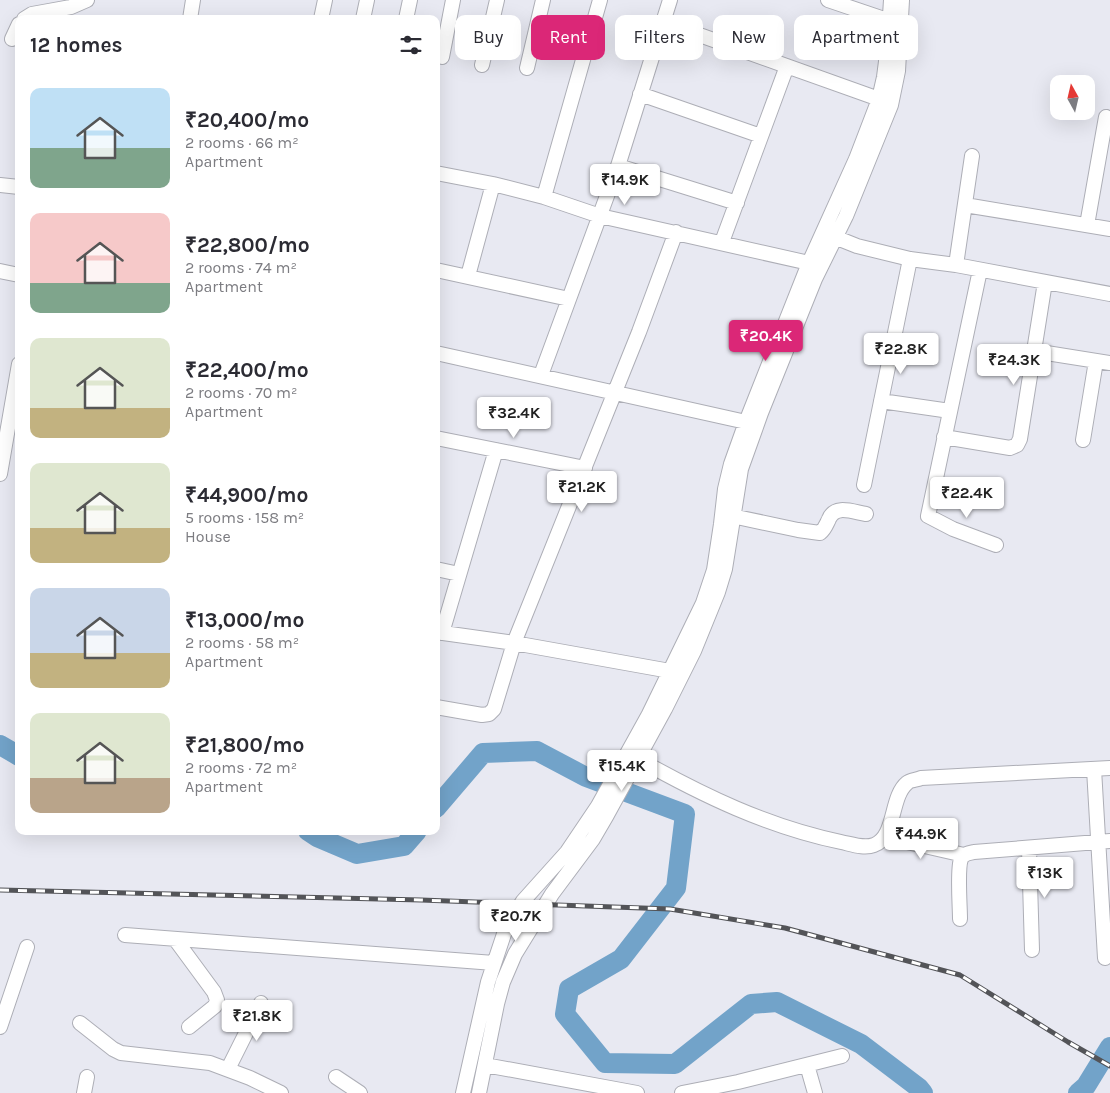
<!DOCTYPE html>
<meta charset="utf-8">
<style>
body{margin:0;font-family:Karla,sans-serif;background:#f2f2f3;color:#2b2b33;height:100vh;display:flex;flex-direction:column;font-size:19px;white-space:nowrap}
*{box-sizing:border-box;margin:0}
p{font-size:16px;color:#7c7c81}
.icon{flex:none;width:28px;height:28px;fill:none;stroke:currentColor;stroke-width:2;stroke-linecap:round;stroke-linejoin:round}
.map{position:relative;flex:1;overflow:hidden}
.details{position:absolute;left:15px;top:15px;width:425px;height:820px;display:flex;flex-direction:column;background:#fff;border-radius:10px;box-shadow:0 5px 20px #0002}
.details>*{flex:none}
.top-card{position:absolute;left:455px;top:15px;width:475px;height:45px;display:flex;gap:10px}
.needle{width:32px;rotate:352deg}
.fabs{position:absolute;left:1050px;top:75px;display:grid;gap:10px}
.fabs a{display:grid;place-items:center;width:45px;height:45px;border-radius:10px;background:#fff;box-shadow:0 5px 20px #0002;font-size:25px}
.price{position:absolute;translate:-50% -42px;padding:0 11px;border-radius:5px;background:#fff;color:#222;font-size:16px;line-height:32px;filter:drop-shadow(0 1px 2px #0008)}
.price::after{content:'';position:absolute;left:50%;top:30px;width:15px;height:11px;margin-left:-8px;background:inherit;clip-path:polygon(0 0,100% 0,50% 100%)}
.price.on{background:#db2777;color:#fff}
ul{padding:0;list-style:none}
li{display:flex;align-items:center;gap:15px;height:125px;padding:0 15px}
li span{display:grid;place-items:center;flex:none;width:140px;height:100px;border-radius:10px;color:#555}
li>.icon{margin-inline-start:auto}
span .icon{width:60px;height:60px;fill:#fffc;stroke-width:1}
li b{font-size:21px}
h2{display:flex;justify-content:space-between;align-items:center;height:60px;padding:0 15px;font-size:21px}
.pill{padding:0 18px;border-radius:10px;background:#fff;box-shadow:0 5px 20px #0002;font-size:18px;line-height:45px}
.pill.on{background:#db2777;color:#fff}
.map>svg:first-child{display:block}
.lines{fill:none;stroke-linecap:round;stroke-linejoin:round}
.river{stroke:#72a3c9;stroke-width:20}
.minor-casing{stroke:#adaeb6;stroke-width:16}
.minor{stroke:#fff;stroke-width:14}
.rail-casing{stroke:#535458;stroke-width:5}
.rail{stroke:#fff;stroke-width:3;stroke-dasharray:9;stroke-linecap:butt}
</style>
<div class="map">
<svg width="1110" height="1093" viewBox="0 0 1110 1093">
<rect width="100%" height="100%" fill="#e8e9f2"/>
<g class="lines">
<path class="river" d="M 0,745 L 19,756
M 436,808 L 483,753 L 537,751 L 586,777 L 685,814 L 676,888 L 621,959 L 569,989 L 565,1014 L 605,1063 L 675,1064 L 751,1004 L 777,1002 L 861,1044 L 919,1088 L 923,1093
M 308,831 L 317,837 L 357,854 L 404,846 L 417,831
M 1078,1093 L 1086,1086 L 1110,1047"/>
<defs>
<path id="minor" d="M 828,0 L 890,21
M 24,19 L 32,14 L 71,7 L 87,0
M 190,19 L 193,0
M 321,19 L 325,0
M 363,19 L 367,0
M 406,19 L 410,0
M 663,22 L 879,99
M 12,39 L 19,24
M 442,57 L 453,0
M 482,65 L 497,0
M 527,68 L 543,0
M 640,94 L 761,136
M 618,166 L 737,203
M 436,173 L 493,184 L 544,197 L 600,216 L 809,263
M 0,185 L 19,187
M 544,197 L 600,0
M 965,205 L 1110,229
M 1087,225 L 1106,117
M 827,234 L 857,246 L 910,259 L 956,265 L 1110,294
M 722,242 L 787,66
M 956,265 L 972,156
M 436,270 L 569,299
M 980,270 L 928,516 L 953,529 L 996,545
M 0,271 L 19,275
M 468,276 L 493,184
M 1034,351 L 1110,363
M 436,353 L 746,422
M 541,375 L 618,166 L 670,0
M 881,401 L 950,411
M 944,437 L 1010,448 L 1017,445 L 1020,439 L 1045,282
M 436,438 L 585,468
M 1083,440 L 1096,361
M 0,474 L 19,364
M 864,485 L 910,259
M 732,516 L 798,530 L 820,533 C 825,529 826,525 829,519 C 835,504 853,512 866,514
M 436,569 L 459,574
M 436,632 L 514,643 L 670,671
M 442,633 L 496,450
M 436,707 L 482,715 L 489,714 L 494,709 L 514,643 L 639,332 L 676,232
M 638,759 C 702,795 768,827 841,842 C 851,844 864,849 874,845 C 896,837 890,797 907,783 C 910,780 917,780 921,778 L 1110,768
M 1094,769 L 1105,958
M 885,837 L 964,855
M 1029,848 L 1032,950
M 960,919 C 960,906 957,869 961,859 C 963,854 969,853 974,852 L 1110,841
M 125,935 L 494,963
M 175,939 L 214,992 L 217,1000 L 215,1006 L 189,1027
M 80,1023 L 113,1049 L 121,1053 L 210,1063 L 250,1078 L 281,1093
M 0,1027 L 27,947
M 485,1065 L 637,1093
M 807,1065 L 815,1093
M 228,1069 L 261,1003
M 336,1077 L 360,1093
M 84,1093 L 87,1077
M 463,1093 L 488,982 L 506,928 L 523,901 L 567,852 L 598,806 L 648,716 L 703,603 L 714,570 L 721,524 L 725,489 L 731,464 L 746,422 L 809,263 L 856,159 L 879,99 L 884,77 L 888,46 L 891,0
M 479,1093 L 497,1004 L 503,982 L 515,954 L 552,894 L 593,839 L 607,815 L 665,709 L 694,651 L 718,592 L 725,569 L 741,469 L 761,413 L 815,279 L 846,216 L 891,105 L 898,71 L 902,0
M 682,1093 L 738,1082 L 842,1056"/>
</defs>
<use href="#minor" class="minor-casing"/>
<use href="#minor" class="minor"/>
<defs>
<path id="rail" d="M 0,890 L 421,900 L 670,909 L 785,928 L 960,975 L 1068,1042 L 1110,1066"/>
</defs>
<use href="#rail" class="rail-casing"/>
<use href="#rail" class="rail"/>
</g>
</svg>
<div class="fabs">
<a><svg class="needle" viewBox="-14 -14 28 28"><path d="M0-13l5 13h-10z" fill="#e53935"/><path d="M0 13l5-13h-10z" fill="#7c7c81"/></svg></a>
</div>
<b class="price" style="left:625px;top:206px">₹14.9K</b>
<b class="price on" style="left:766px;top:362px">₹20.4K</b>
<b class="price" style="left:901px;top:375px">₹22.8K</b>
<b class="price" style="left:1014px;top:386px">₹24.3K</b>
<b class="price" style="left:514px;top:439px">₹32.4K</b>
<b class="price" style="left:582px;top:513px">₹21.2K</b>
<b class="price" style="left:967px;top:519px">₹22.4K</b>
<b class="price" style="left:622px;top:792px">₹15.4K</b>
<b class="price" style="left:921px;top:860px">₹44.9K</b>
<b class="price" style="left:1045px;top:899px">₹13K</b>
<b class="price" style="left:516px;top:942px">₹20.7K</b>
<b class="price" style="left:257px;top:1042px">₹21.8K</b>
<div class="top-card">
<a class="pill">Buy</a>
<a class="pill on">Rent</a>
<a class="pill">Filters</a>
<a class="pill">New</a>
<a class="pill">Apartment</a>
</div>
<section class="details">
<h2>12 homes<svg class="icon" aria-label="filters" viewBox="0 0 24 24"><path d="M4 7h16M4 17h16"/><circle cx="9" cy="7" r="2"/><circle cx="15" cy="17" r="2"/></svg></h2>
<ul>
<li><span style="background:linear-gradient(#bfe0f5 60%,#7fa58c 0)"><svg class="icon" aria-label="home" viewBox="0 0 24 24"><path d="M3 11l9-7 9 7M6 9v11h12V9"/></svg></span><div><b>₹20,400/mo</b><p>2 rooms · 66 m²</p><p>Apartment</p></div></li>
<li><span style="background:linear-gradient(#f6c9c9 70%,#7fa58c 0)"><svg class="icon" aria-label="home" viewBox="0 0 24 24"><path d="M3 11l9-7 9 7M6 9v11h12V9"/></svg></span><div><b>₹22,800/mo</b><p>2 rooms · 74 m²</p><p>Apartment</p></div></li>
<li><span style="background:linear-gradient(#dfe7d0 70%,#c2b280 0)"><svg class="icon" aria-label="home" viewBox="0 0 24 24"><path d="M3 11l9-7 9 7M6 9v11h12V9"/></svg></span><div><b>₹22,400/mo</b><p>2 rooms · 70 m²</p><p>Apartment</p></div></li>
<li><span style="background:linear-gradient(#dfe7d0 65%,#c2b280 0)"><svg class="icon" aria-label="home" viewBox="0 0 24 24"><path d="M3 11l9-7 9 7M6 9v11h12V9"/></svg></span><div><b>₹44,900/mo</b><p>5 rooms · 158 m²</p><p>House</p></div></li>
<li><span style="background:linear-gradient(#c9d6e8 65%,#c2b280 0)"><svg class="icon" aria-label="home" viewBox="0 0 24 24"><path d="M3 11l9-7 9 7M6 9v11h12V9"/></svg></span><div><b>₹13,000/mo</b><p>2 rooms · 58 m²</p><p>Apartment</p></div></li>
<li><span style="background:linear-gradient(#dfe7d0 65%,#b9a48a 0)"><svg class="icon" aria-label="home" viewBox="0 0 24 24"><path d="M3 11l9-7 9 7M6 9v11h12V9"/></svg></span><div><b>₹21,800/mo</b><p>2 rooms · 72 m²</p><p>Apartment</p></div></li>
</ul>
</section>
</div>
